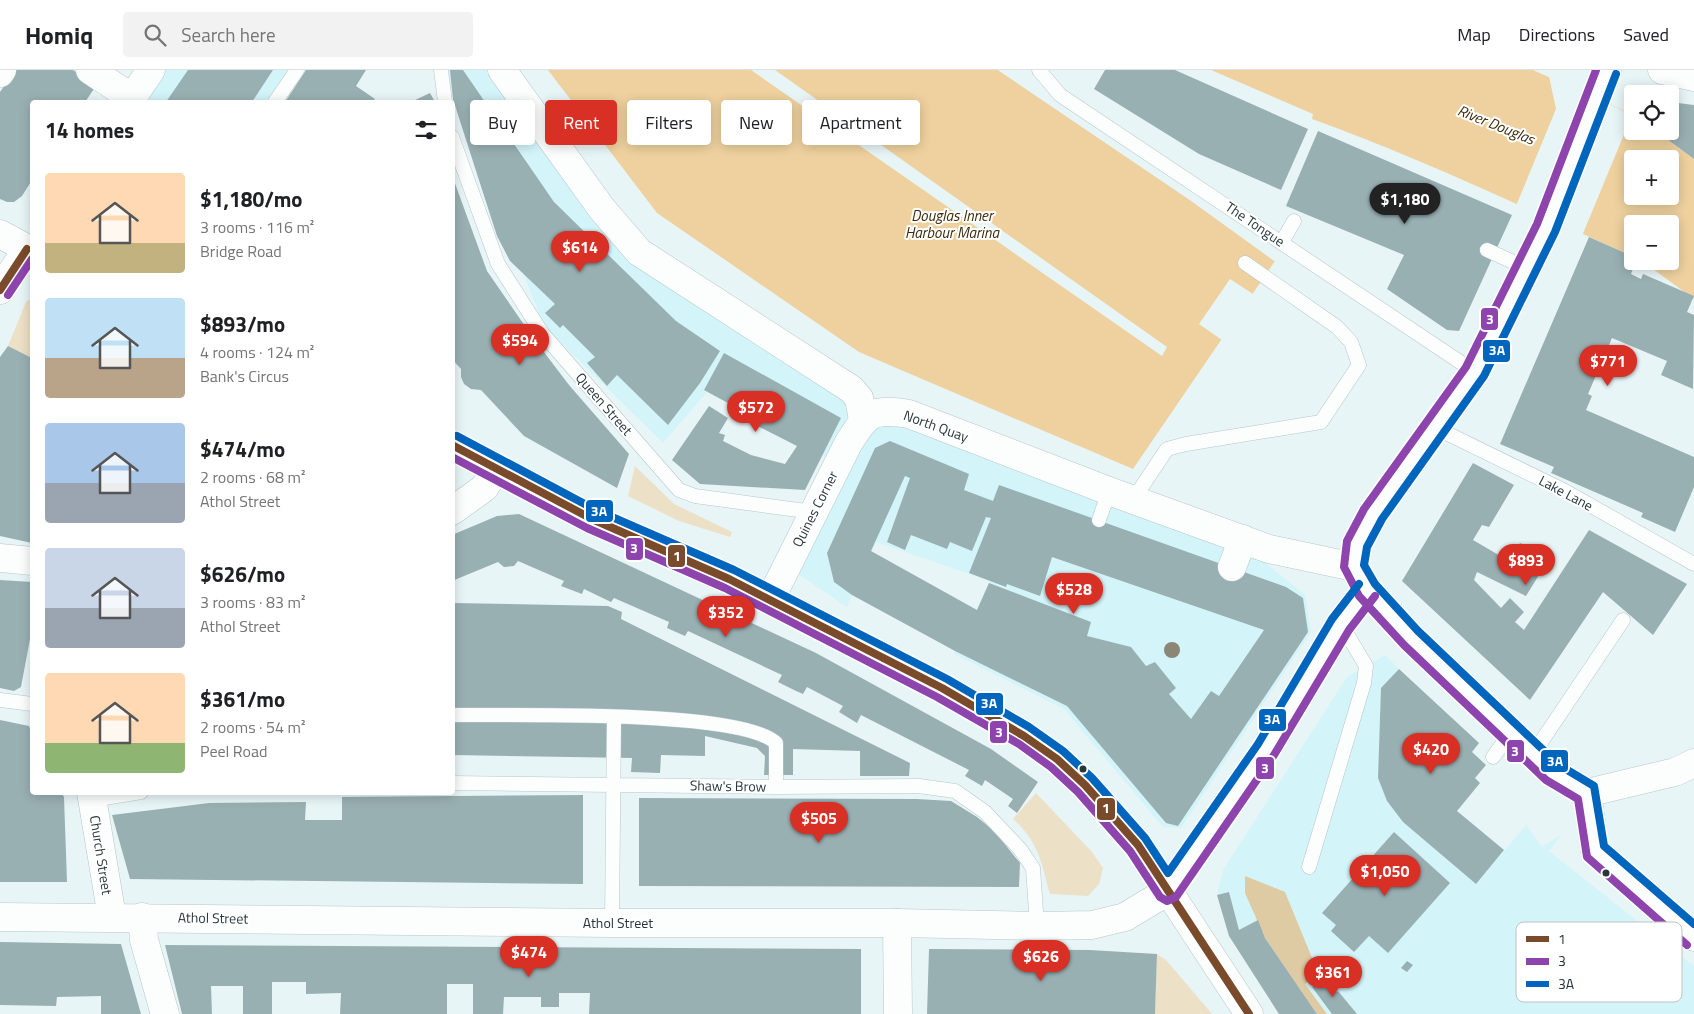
<!DOCTYPE html>
<meta charset="utf-8">
<style>
body{margin:0;font-family:"Titillium Web",sans-serif;background:#f2f2f2;color:#202124;height:100vh;display:flex;flex-direction:column;font-size:19px;white-space:nowrap}
*{box-sizing:border-box;margin:0}
p{font-size:16px;color:#757577}
.icon{flex:none;width:28px;height:28px;fill:none;stroke:currentColor;stroke-width:2;stroke-linecap:round;stroke-linejoin:round}
.map{position:relative;flex:1;overflow:hidden}
.details{position:absolute;left:30px;top:30px;width:425px;height:695px;display:flex;flex-direction:column;background:#fff;border-radius:5px;box-shadow:0 2px 12px #0003}
.details>*{flex:none}
.banner{position:absolute;left:470px;top:30px;width:475px;height:45px;display:flex;gap:10px}
.fabs{position:absolute;left:1624px;top:15px;display:grid;gap:10px}
.fabs a{display:grid;place-items:center;width:55px;height:55px;border-radius:5px;background:#fff;box-shadow:0 2px 12px #0003;font-size:25px}
.price{position:absolute;translate:-50% -42px;padding:0 11px;border-radius:18px;background:#d93025;color:#fff;font-size:16px;line-height:32px;filter:drop-shadow(0 1px 2px #0008)}
.price::after{content:'';position:absolute;left:50%;top:30px;width:15px;height:11px;margin-left:-8px;background:inherit;clip-path:polygon(0 0,100% 0,50% 100%)}
.price.active{background:#222;color:#fff}
ul{padding:0;list-style:none}
li{display:flex;align-items:center;gap:15px;height:125px;padding:0 15px}
li span{display:grid;place-items:center;flex:none;width:140px;height:100px;border-radius:5px;color:#555}
li>.icon{margin-inline-start:auto}
span .icon{width:60px;height:60px;fill:#fffc;stroke-width:1}
li b{font-size:21px}
h2{display:flex;justify-content:space-between;align-items:center;height:60px;padding:0 15px;font-size:21px}
.pill{padding:0 18px;border-radius:5px;background:#fff;box-shadow:0 2px 12px #0003;font-size:18px;line-height:45px}
.pill.active{background:#d93025;color:#fff}
header{display:flex;align-items:center;gap:30px;box-sizing:border-box;height:70px;padding:0 25px;background:#fff;border-bottom:1px solid #e0e0e0}
header strong{font-size:24px}
nav{display:flex;gap:28px;margin-inline-start:auto;font-size:18px}
.search{width:350px;height:45px;background:#f2f2f2;display:flex;align-items:center;gap:12px;box-sizing:border-box;padding:0 18px;border-radius:5px;color:#757577;font-size:19px}
.map>svg:first-child{display:block}
.built{fill:#d3f4f9}
.green{fill:#ece0c6}
.forest{fill:#decba3}
.water{fill:#eed19e;fill-rule:evenodd}
.pier{fill:#e8f5f7}
.building{fill:#99b0b3;fill-rule:evenodd}
.lines{fill:none;stroke-linecap:round;stroke-linejoin:round}
.lane-casing{stroke:#b8c6c8;stroke-width:15}
.street-casing{stroke:#b8c6c8;stroke-width:29}
.secondary-casing{stroke:#b8c6c8;stroke-width:29}
.primary-casing{stroke:#b8c6c8;stroke-width:29}
.highway-casing{stroke:#b8c6c8;stroke-width:29}
.lane{stroke:#fcfefe;stroke-width:14}
.street{stroke:#fcfefe;stroke-width:28}
.secondary{stroke:#fcfefe;stroke-width:28}
.primary{stroke:#fcfefe;stroke-width:28}
.highway{stroke:#fcfefe;stroke-width:28}
.bus-1-casing{stroke:#fff;stroke-width:11}
.bus-2-casing{stroke:#fff;stroke-width:11}
.bus-3-casing{stroke:#fff;stroke-width:11}
.bus-1{stroke:#7a4b2a;stroke-width:8}
.bus-2{stroke:#8e44ad;stroke-width:8}
.bus-3{stroke:#0065bd;stroke-width:8}
.tree{fill:#8b8675}
.bus-dot{fill:#273739;stroke:#fff;stroke-width:2}
.labels{text-anchor:middle;stroke-width:4;stroke-linejoin:round;paint-order:stroke}
.street-label{font-size:14px;fill:#273739;stroke:#fff}
.water-label{font-size:15px;font-style:italic;fill:#3c2a08;stroke:#fff}
.key{fill:#fff;stroke:#bec3c4;stroke-width:1}
.key-label{font-size:14px;fill:#273739}
.line-badge{stroke:#fff;stroke-width:2}
.badge-label{font-size:14px;text-anchor:middle;font-weight:bold;fill:#fff}
</style>
<header>
<strong>Homiq</strong>
<div class="search"><svg class="icon" aria-label="search" viewBox="0 0 24 24"><circle cx="10" cy="10" r="6"/><path d="M15 15l6 6"/></svg>Search here</div>
<nav><a>Map</a><a>Directions</a><a>Saved</a></nav>
</header>
<div class="map">
<svg width="1694" height="944" viewBox="0 0 1694 944">
<rect width="100%" height="100%" fill="#e8f5f7"/>
<path class="built" d="M 133,0 L 288,0 L 268,32 L 146,32 L 157,16 Z
M 443,0 L 491,0 L 607,158 L 817,312 L 1262,490 L 1305,525 L 1311,562 L 1181,758 L 1163,757 L 1064,639 L 954,584 L 990,511 L 876,472 L 847,537 L 795,502 L 847,399 L 707,322 L 663,373 L 544,256 Z
M 1385,585 L 1399,599 L 1381,619 L 1378,708 L 1387,731 L 1403,752 L 1476,814 L 1526,755 L 1542,777 L 1562,764 L 1549,781 L 1694,896 L 1694,944 L 1327,944 L 1258,850 L 1229,866 L 1217,825 L 1223,800 L 1347,607 Z"/>
<path class="green" d="M 32,228 L 32,288 L 8,276 L 26,232 Z
M 635,396 L 674,434 L 732,462 L 730,467 L 679,451 L 628,426 Z
M 1036,723 L 1092,782 L 1103,798 L 1099,814 L 1088,826 L 1050,824 C 1041,792 1039,772 1013,749 Z
M 1157,884 L 1166,890 L 1212,944 L 1155,944 Z"/>
<path class="forest" d="M 1245,806 L 1285,822 L 1319,905 L 1305,914 L 1327,944 L 1317,944 L 1265,868 L 1245,823 Z"/>
<path class="water" d="M 548,0 L 998,0 L 1190,130 L 1275,191 L 1133,399 L 859,282 L 657,143 Z
M 1211,0 L 1533,0 L 1629,43 L 1632,45 L 1632,61 L 1656,61 L 1694,89 L 1694,229 L 1642,191 L 1670,191 L 1670,154 L 1632,154 L 1632,186 C 1526,139 1421,88 1312,49 L 1313,44 ZM 1632,89 L 1670,89 L 1670,126 L 1632,126 Z"/>
<path class="pier" d="M 751,0 L 775,0 L 1167,277 L 1162,286 Z
M 998,0 L 1002,0 L 1191,128 L 1277,189 L 1277,193 L 1190,130 Z
M 1549,6 L 1632,45 L 1582,166 L 1516,136 L 1556,39 Z
M 1230,209 L 1253,224 L 1222,270 L 1199,254 Z"/>
<path class="building" d="M 15,0 L 73,0 L 96,16 L 85,32 L 32,32 L 32,110 L 22,126 L 14,132 L 7,132 L 0,129 L 0,22 Z
M 188,0 L 273,0 L 252,32 L 166,32 Z
M 306,0 L 366,0 L 356,16 L 375,29 L 372,32 L 285,32 Z
M 450,0 L 463,0 L 554,132 L 676,251 L 720,281 L 700,313 L 668,355 L 617,305 L 607,316 L 587,293 L 595,287 L 563,255 L 560,258 L 545,243 L 555,234 L 510,191 L 497,166 L 459,48 L 453,29 Z
M 1105,0 L 1175,0 L 1308,59 L 1281,120 L 1199,84 L 1094,19 Z
M 430,23 L 435,32 L 411,32 Z
M 1670,32 L 1694,35 L 1694,89 L 1656,61 L 1670,61 Z
M 1318,61 L 1512,145 L 1459,261 L 1447,260 L 1387,219 L 1404,185 L 1286,136 Z
M 453,108 L 487,201 L 534,269 L 569,315 L 629,384 L 617,418 L 524,366 L 481,320 L 471,319 L 464,314 L 461,307 L 461,299 L 452,289 Z
M 1589,167 L 1632,186 L 1632,191 L 1636,191 L 1631,204 L 1641,209 L 1643,204 L 1694,226 L 1687,242 L 1694,245 L 1693,319 L 1661,305 L 1667,291 L 1612,268 L 1588,324 L 1592,326 L 1586,340 L 1694,387 L 1694,417 L 1675,462 L 1641,447 L 1643,443 L 1551,403 L 1554,397 L 1500,374 Z
M 8,276 L 32,288 L 32,473 L 0,466 L 0,287 Z
M 724,283 L 841,348 L 805,420 L 700,414 L 672,390 L 709,336 L 728,348 L 719,363 L 725,365 L 723,371 L 751,385 L 785,394 L 797,376 L 736,345 L 739,339 L 704,320 Z
M 890,371 L 969,404 L 964,420 L 993,431 L 999,415 L 1286,517 L 1303,528 L 1308,562 L 1178,756 L 1166,753 L 1067,636 L 955,581 L 852,525 L 834,512 L 827,483 L 875,378 ZM 905,406 L 910,408 L 887,472 L 905,480 L 911,465 L 947,479 L 950,472 L 972,481 L 986,447 L 991,448 L 969,503 L 1006,517 L 1007,514 L 1040,526 L 1052,487 L 1264,560 L 1219,626 L 1211,621 L 1191,649 L 1169,624 L 1176,618 L 1155,592 L 1146,596 L 1131,577 L 1087,566 L 1091,552 L 989,513 L 977,540 L 871,481 Z
M 1473,393 L 1514,415 L 1489,457 L 1482,455 L 1473,470 L 1509,491 L 1520,473 L 1550,487 L 1526,526 L 1477,502 L 1474,510 L 1501,538 L 1510,528 L 1524,542 L 1515,552 L 1524,560 L 1589,460 L 1687,514 L 1653,565 L 1603,522 L 1530,630 L 1402,511 Z
M 519,444 L 816,583 L 991,679 L 1038,712 L 1017,743 L 1008,736 L 1013,729 L 985,710 L 982,716 L 965,706 L 969,700 L 861,645 L 857,653 L 839,642 L 843,636 L 807,617 L 803,624 L 796,621 L 778,612 L 782,605 L 688,561 L 685,566 L 667,558 L 669,552 L 614,528 L 611,532 L 584,519 L 582,524 L 561,516 L 564,511 L 518,491 L 514,496 L 504,497 L 498,492 L 452,511 L 452,465 L 497,446 Z
M 0,510 L 32,512 L 32,558 L 21,617 L 14,621 L 0,618 Z
M 452,533 L 608,536 L 622,542 L 621,549 L 910,693 L 909,706 L 860,706 L 860,681 L 793,679 L 793,705 L 764,705 L 765,686 L 757,678 L 705,666 L 705,686 L 661,685 L 660,703 L 631,702 L 632,688 L 452,685 Z
M 1399,599 L 1479,673 L 1472,682 L 1486,695 L 1475,708 L 1480,713 L 1457,741 L 1504,780 L 1476,814 L 1403,752 L 1387,731 L 1378,708 L 1381,618 Z
M 0,650 L 29,656 L 32,664 L 32,722 L 61,722 L 64,727 L 67,812 L 0,812 Z
M 583,725 L 583,814 L 130,809 L 112,745 L 209,733 L 306,732 L 305,750 L 342,750 L 342,727 Z
M 639,728 L 917,729 L 951,731 L 977,747 L 994,761 L 1020,793 L 1019,817 L 639,816 Z
M 1394,762 L 1450,813 L 1388,883 L 1369,866 L 1354,882 L 1331,861 L 1336,855 L 1322,843 Z
M 1229,822 L 1239,860 L 1258,850 L 1265,868 L 1317,944 L 1279,944 L 1229,866 L 1217,825 Z
M 0,872 L 121,874 L 141,944 L 101,944 L 101,926 L 57,927 L 56,936 L 0,935 Z
M 165,875 L 861,879 L 861,944 L 589,944 L 590,923 L 559,923 L 559,937 L 541,937 L 541,927 L 504,927 L 503,944 L 473,944 L 473,914 L 447,914 L 447,944 L 340,944 L 341,923 L 306,924 L 306,912 L 272,912 L 272,944 L 243,944 L 243,916 L 211,916 L 212,944 L 182,944 Z
M 929,879 L 1090,880 L 1157,884 L 1155,944 L 927,944 Z
M 1407,891 L 1413,895 L 1407,902 L 1401,898 Z
M 1328,907 L 1337,922 L 1338,921 L 1357,944 L 1332,944 L 1312,917 Z"/>
<g class="lines">
<defs>
<path id="lane" d="M 441,0 L 445,32
M 1039,0 L 1060,25 L 1475,302
M 275,32 L 297,0
M 452,67 L 498,194 L 542,263 L 679,420 L 695,426 L 813,442
M 1282,172 L 1294,151
M 1487,180 L 1526,198
M 1434,357 L 1565,421 L 1694,494
M 1133,430 L 1167,379 L 1186,374 L 1321,352 L 1359,295 L 1351,272 L 1337,257 L 1245,193
M 1099,450 L 1109,421
M 0,630 L 32,634
M 452,645 C 511,646 740,639 776,673 L 776,717
M 1533,684 L 1623,550
M 1493,687 L 1511,663
M 452,713 L 776,717 L 919,716 L 955,721 L 985,742 L 1020,779 L 1033,798 L 1037,856
M 92,730 L 141,722
M 1309,797 L 1364,613 L 1366,596 L 1341,554
M 612,853 L 614,647"/>
<path id="street" d="M 90,0 L 132,28
M 502,0 L 602,139 L 639,182 L 851,319 L 859,328 L 863,350
M 0,3 L 2,0
M 129,32 L 151,0
M 0,488 L 32,491
M 1232,497 L 1243,469
M 1367,520 L 1411,568 L 1533,684 L 1553,703 L 1587,723 L 1675,702 L 1694,693
M 1587,723 L 1595,781 L 1694,867"/>
<path id="secondary" d="M 452,441 L 484,418 L 497,399
M 770,530 L 848,374 C 867,343 872,338 909,344 L 1109,421 L 1269,479 L 1354,497
M 91,722 L 112,847
M 142,847 L 144,870 L 165,944
M 897,853 L 898,944"/>
<path id="primary" d="M 0,164 L 32,181
M 0,220 L 27,179
M 452,375 L 592,449 L 729,509 L 942,618 L 1024,666 L 1057,689 L 1085,715 L 1138,775 L 1249,944
M 0,847 L 612,853 L 897,853 L 1037,856 L 1092,855 L 1125,847 L 1168,821 L 1266,679 L 1341,554 L 1367,520 L 1354,497 L 1357,474 L 1373,444 L 1475,302 L 1546,158 L 1607,0"/>
<path id="highway" d="M 1662,0 L 1694,7"/>
</defs>
<use href="#lane" class="lane-casing"/>
<use href="#street" class="street-casing"/>
<use href="#secondary" class="secondary-casing"/>
<use href="#primary" class="primary-casing"/>
<use href="#highway" class="highway-casing"/>
<use href="#lane" class="lane"/>
<use href="#street" class="street"/>
<use href="#secondary" class="secondary"/>
<use href="#primary" class="primary"/>
<use href="#highway" class="highway"/>
<defs>
<path id="bus-1" d="M 0,220 L 27,179
M 452,375 L 592,449 L 729,509 L 942,618 L 1024,666 L 1057,689 L 1085,715 L 1138,775 L 1249,944"/>
<path id="bus-2" d="M 1596,0 L 1537,154 L 1466,297 L 1364,439 L 1347,471 L 1344,497 L 1359,526 L 1404,575 L 1546,710 L 1578,729 L 1587,787 L 1687,875
M 8,225 L 32,189
M 452,387 L 587,458 L 725,518 L 937,627 L 1019,674 L 1051,697 L 1078,722 L 1130,781 L 1160,827 L 1167,831 L 1176,827 L 1274,685 L 1349,560 L 1375,526"/>
<path id="bus-3" d="M 1616,4 L 1555,162 L 1484,306 L 1382,449 L 1367,477 L 1364,495 L 1375,514 L 1418,561 L 1559,695 L 1594,716 L 1604,776 L 1694,854
M 457,366 L 596,440 L 734,500 L 947,609 L 1029,657 L 1063,681 L 1092,708 L 1145,768 L 1168,803 L 1258,674 L 1332,549 L 1359,514"/>
</defs>
<use href="#bus-1" class="bus-1-casing"/>
<use href="#bus-2" class="bus-2-casing"/>
<use href="#bus-3" class="bus-3-casing"/>
<use href="#bus-1" class="bus-1"/>
<use href="#bus-2" class="bus-2"/>
<use href="#bus-3" class="bus-3"/>
</g>
<circle class="tree" cx="1172" cy="580" r="8"/>
<g class="bus-dot">
<circle cx="1083" cy="699" r="4.5"/>
<circle cx="1606" cy="803" r="4.5"/>
</g>
<g class="labels">
<g class="street-label">
<text transform="translate(1255 154) rotate(34)" y="5">The Tongue</text>
<text transform="translate(604 334) rotate(49)" y="5">Queen Street</text>
<text transform="translate(936 356) rotate(20)" y="5">North Quay</text>
<text transform="translate(1566 423) rotate(28)" y="5">Lake Lane</text>
<text transform="translate(815 439) rotate(-63)" y="5">Quines Corner</text>
<text transform="translate(728 716) rotate(1)" y="5">Shaw's Brow</text>
<text transform="translate(101 785) rotate(81)" y="5">Church Street</text>
<text transform="translate(213 848) rotate(1)" y="5">Athol Street</text>
<text x="618" y="858">Athol Street</text>
</g>
<g class="water-label">
<text transform="translate(1496 55) rotate(22)" y="5">River Douglas</text>
<text x="952" y="151">Douglas Inner<tspan x="952" dy="17">Harbour Marina</tspan></text>
</g>
</g>
<rect x="1516" y="852" width="166" height="80" rx="8" class="key"/>
<rect x="1526" y="866" width="23" height="6" fill="#7a4b2a"/>
<rect x="1526" y="888" width="23" height="7" fill="#8e44ad"/>
<rect x="1526" y="911" width="23" height="6" fill="#0065bd"/>
<g class="key-label">
<text x="1558" y="874">1</text>
<text x="1558" y="896">3</text>
<text x="1558" y="919">3A</text>
</g>
<g class="line-badge">
<rect x="1480" y="237" width="19" height="24" rx="5" fill="#8e44ad"/>
<rect x="1482" y="269" width="29" height="24" rx="5" fill="#0065bd"/>
<rect x="585" y="429" width="29" height="24" rx="5" fill="#0065bd"/>
<rect x="625" y="467" width="19" height="24" rx="5" fill="#8e44ad"/>
<rect x="667" y="474" width="19" height="24" rx="5" fill="#7a4b2a"/>
<rect x="975" y="622" width="29" height="24" rx="5" fill="#0065bd"/>
<rect x="1258" y="638" width="29" height="24" rx="5" fill="#0065bd"/>
<rect x="989" y="650" width="19" height="24" rx="5" fill="#8e44ad"/>
<rect x="1506" y="669" width="19" height="24" rx="5" fill="#8e44ad"/>
<rect x="1540" y="679" width="29" height="24" rx="5" fill="#0065bd"/>
<rect x="1255" y="686" width="20" height="24" rx="5" fill="#8e44ad"/>
<rect x="1096" y="727" width="20" height="24" rx="5" fill="#7a4b2a"/>
</g>
<g class="badge-label">
<text x="1490" y="254">3</text>
<text x="1497" y="285">3A</text>
<text x="599" y="446">3A</text>
<text x="634" y="483">3</text>
<text x="677" y="491">1</text>
<text x="989" y="638">3A</text>
<text x="1272" y="654">3A</text>
<text x="999" y="667">3</text>
<text x="1515" y="686">3</text>
<text x="1555" y="696">3A</text>
<text x="1265" y="703">3</text>
<text x="1106" y="743">1</text>
</g>
</svg>
<div class="fabs">
<a><svg class="icon" aria-label="locate" viewBox="0 0 24 24"><circle cx="12" cy="12" r="6"/><path d="M12 2v4M12 18v4M2 12h4M18 12h4"/></svg></a>
<a>+</a>
<a>−</a>
</div>
<b class="price active" style="left:1405px;top:155px">$1,180</b>
<b class="price" style="left:580px;top:203px">$614</b>
<b class="price" style="left:520px;top:296px">$594</b>
<b class="price" style="left:1608px;top:317px">$771</b>
<b class="price" style="left:756px;top:363px">$572</b>
<b class="price" style="left:1526px;top:516px">$893</b>
<b class="price" style="left:1074px;top:545px">$528</b>
<b class="price" style="left:726px;top:568px">$352</b>
<b class="price" style="left:1431px;top:705px">$420</b>
<b class="price" style="left:819px;top:774px">$505</b>
<b class="price" style="left:1385px;top:827px">$1,050</b>
<b class="price" style="left:529px;top:908px">$474</b>
<b class="price" style="left:1041px;top:912px">$626</b>
<b class="price" style="left:1333px;top:928px">$361</b>
<div class="banner">
<a class="pill">Buy</a>
<a class="pill active">Rent</a>
<a class="pill">Filters</a>
<a class="pill">New</a>
<a class="pill">Apartment</a>
</div>
<section class="details">
<h2>14 homes<svg class="icon" aria-label="filters" viewBox="0 0 24 24"><path d="M4 7h16M4 17h16"/><circle cx="9" cy="7" r="2"/><circle cx="15" cy="17" r="2"/></svg></h2>
<ul>
<li><span style="background:linear-gradient(#ffd9b3 70%,#c2b280 0)"><svg class="icon" aria-label="home" viewBox="0 0 24 24"><path d="M3 11l9-7 9 7M6 9v11h12V9"/></svg></span><div><b>$1,180/mo</b><p>3 rooms · 116 m²</p><p>Bridge Road</p></div></li>
<li><span style="background:linear-gradient(#bfe0f5 60%,#b9a48a 0)"><svg class="icon" aria-label="home" viewBox="0 0 24 24"><path d="M3 11l9-7 9 7M6 9v11h12V9"/></svg></span><div><b>$893/mo</b><p>4 rooms · 124 m²</p><p>Bank's Circus</p></div></li>
<li><span style="background:linear-gradient(#a9c7e8 60%,#9aa5b1 0)"><svg class="icon" aria-label="home" viewBox="0 0 24 24"><path d="M3 11l9-7 9 7M6 9v11h12V9"/></svg></span><div><b>$474/mo</b><p>2 rooms · 68 m²</p><p>Athol Street</p></div></li>
<li><span style="background:linear-gradient(#c9d6e8 60%,#9aa5b1 0)"><svg class="icon" aria-label="home" viewBox="0 0 24 24"><path d="M3 11l9-7 9 7M6 9v11h12V9"/></svg></span><div><b>$626/mo</b><p>3 rooms · 83 m²</p><p>Athol Street</p></div></li>
<li><span style="background:linear-gradient(#ffd9b3 70%,#8fb573 0)"><svg class="icon" aria-label="home" viewBox="0 0 24 24"><path d="M3 11l9-7 9 7M6 9v11h12V9"/></svg></span><div><b>$361/mo</b><p>2 rooms · 54 m²</p><p>Peel Road</p></div></li>
</ul>
</section>
</div>
